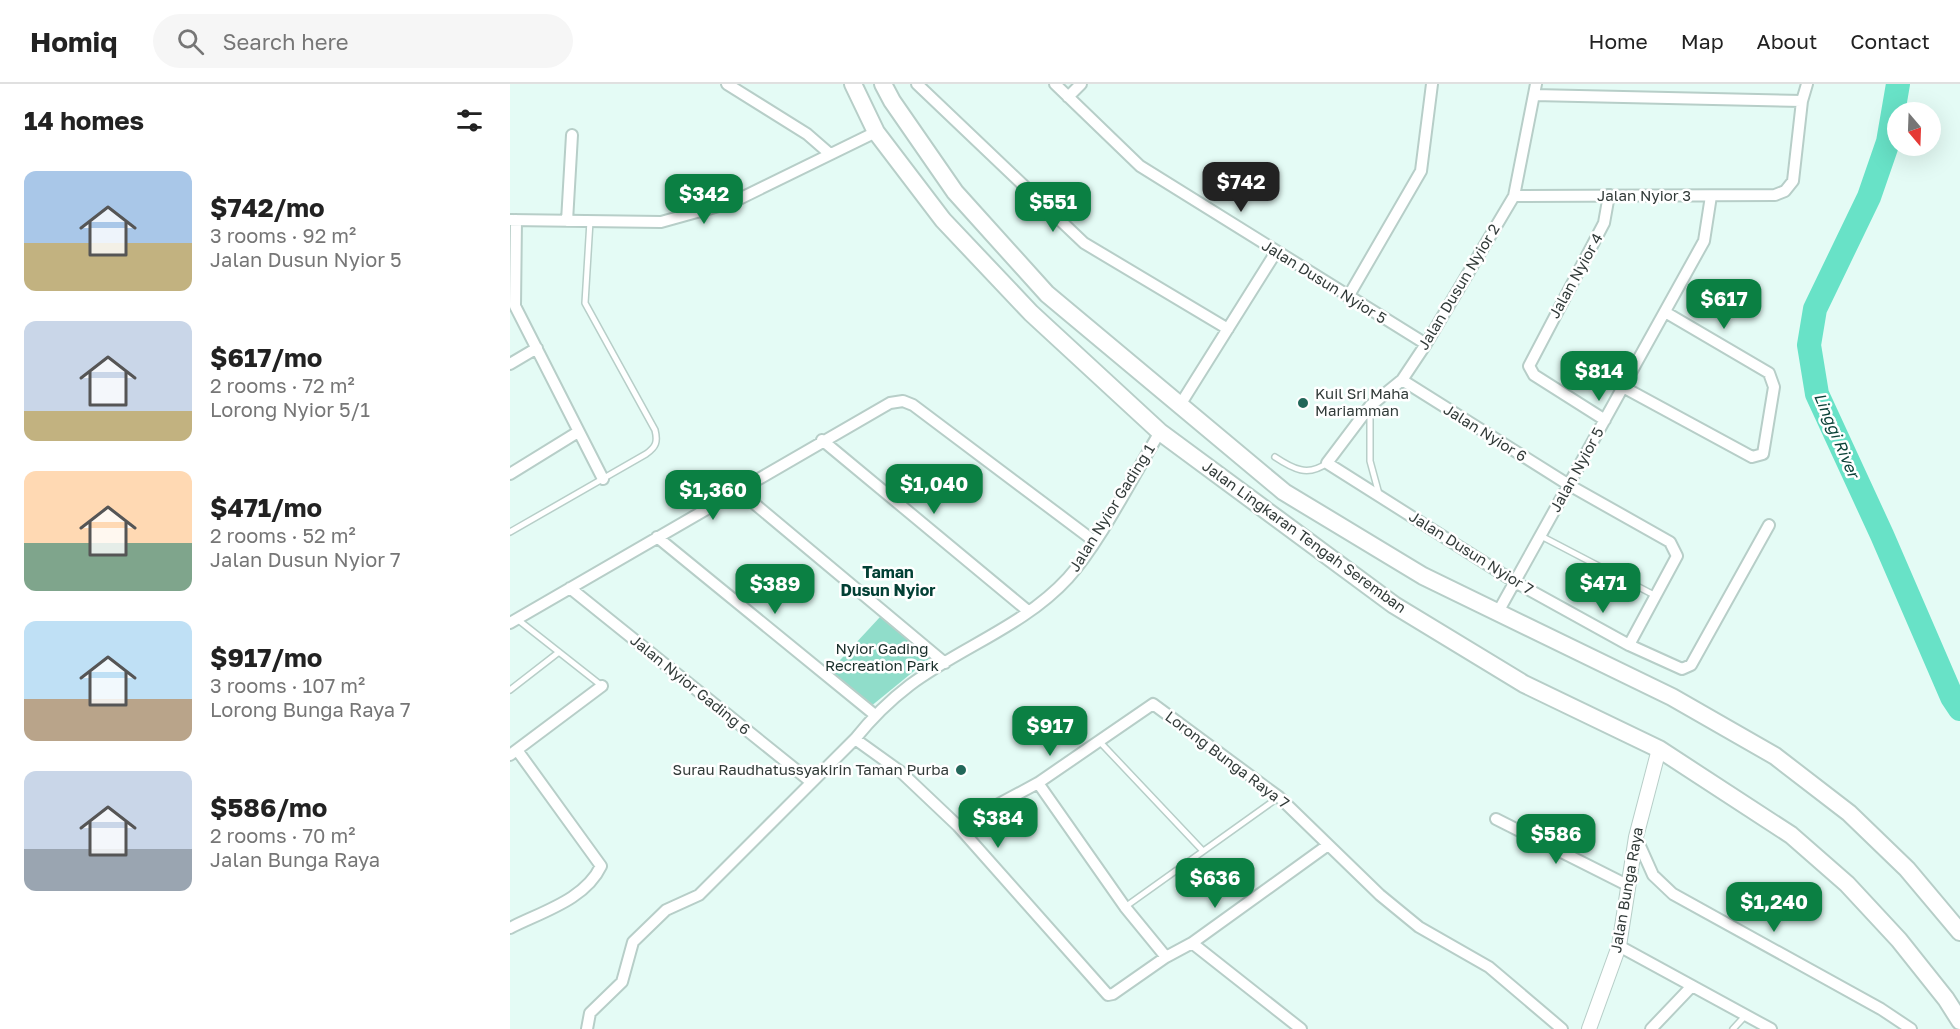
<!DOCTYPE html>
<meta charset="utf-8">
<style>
body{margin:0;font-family:"Golos Text",sans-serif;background:#f6f6f6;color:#222;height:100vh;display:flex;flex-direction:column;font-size:22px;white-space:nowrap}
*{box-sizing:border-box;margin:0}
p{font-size:20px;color:#767676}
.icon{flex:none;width:33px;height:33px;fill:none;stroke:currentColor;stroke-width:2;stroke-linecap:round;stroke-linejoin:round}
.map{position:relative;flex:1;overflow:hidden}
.details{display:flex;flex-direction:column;background:#fff;width:510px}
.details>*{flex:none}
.needle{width:39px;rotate:161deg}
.controls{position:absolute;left:1377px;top:18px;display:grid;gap:12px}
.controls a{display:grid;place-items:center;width:54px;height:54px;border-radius:50%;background:#fff;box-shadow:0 6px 24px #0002;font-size:30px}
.price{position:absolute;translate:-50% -51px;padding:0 14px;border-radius:12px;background:#0b8043;color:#fff;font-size:20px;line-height:39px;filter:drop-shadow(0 2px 3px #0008)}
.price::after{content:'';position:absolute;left:50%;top:36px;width:18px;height:14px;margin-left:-9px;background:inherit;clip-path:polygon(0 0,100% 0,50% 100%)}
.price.selected{background:#222;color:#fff}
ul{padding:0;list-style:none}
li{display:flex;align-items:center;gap:18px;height:150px;padding:0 24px}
li span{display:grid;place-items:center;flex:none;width:168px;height:120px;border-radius:12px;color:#555}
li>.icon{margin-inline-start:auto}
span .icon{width:72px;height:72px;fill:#fffc;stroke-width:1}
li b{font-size:26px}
h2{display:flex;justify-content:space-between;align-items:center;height:72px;padding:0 24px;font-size:26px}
header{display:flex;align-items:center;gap:36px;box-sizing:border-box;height:84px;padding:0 30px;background:#fff;border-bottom:2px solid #e0e0e0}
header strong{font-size:28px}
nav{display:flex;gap:33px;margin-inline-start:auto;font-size:21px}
.search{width:420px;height:54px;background:#f6f6f6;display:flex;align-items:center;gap:15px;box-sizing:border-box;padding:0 21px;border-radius:33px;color:#767676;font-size:22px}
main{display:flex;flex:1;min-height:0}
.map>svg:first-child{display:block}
.green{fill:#90ddca}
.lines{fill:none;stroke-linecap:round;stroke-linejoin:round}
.river{stroke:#68e2c7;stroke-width:24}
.service-casing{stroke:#b7cec8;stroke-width:8}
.minor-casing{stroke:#b7cec8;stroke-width:14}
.tertiary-casing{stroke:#b7cec8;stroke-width:16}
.primary-casing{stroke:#b7cec8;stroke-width:20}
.service{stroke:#fff;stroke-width:5}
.minor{stroke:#fff;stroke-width:10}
.tertiary{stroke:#fff;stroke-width:14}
.primary{stroke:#fff;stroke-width:16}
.poi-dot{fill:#226759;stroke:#fff;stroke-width:2}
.labels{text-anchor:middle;stroke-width:5;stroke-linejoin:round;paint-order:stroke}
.street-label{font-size:15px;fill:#323b39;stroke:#fff}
.poi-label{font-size:15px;fill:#323b39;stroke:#fff;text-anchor:start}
.park-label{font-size:15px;fill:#192f2a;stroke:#fff}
.water-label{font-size:16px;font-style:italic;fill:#0c4339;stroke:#fff}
.neighbourhood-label{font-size:16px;font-weight:bold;fill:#034035;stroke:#fff}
</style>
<header>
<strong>Homiq</strong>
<div class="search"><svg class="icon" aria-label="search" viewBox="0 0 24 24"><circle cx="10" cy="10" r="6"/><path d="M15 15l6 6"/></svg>Search here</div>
<nav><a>Home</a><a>Map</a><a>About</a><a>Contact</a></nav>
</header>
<main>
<section class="details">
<h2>14 homes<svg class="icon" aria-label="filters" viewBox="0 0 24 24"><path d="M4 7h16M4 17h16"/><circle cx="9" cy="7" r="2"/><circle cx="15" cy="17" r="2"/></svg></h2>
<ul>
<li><span style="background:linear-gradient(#a9c7e8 60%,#c2b280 0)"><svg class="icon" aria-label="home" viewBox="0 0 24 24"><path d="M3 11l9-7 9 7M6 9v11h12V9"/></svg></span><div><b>$742/mo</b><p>3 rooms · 92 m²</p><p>Jalan Dusun Nyior 5</p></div></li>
<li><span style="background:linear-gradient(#c9d6e8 75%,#c2b280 0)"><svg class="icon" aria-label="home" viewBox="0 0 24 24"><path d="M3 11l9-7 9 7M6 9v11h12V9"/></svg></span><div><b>$617/mo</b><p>2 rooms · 72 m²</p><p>Lorong Nyior 5/1</p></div></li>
<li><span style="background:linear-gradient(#ffd9b3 60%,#7fa58c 0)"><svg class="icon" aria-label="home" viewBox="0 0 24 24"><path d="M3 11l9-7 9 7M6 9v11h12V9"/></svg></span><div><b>$471/mo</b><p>2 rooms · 52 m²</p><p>Jalan Dusun Nyior 7</p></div></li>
<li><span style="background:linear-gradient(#bfe0f5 65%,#b9a48a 0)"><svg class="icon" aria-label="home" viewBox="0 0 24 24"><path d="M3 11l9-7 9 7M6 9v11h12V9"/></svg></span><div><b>$917/mo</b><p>3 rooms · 107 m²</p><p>Lorong Bunga Raya 7</p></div></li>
<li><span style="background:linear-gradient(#c9d6e8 65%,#9aa5b1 0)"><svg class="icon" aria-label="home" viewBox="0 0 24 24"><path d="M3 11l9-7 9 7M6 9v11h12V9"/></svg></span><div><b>$586/mo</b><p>2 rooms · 70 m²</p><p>Jalan Bunga Raya</p></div></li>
</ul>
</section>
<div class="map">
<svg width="1450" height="945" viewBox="0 0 1450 945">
<rect width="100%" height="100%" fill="#e4fbf5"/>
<path class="green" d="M 370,533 L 420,574 L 360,623 L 319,588 Z"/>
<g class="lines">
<path class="river" d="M 1388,0 L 1378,58 L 1359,113 L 1305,225 L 1299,261 L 1307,310 L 1372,451 L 1442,613 L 1450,625"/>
<defs>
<path id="service" d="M 860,325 L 860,377 L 869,410
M 765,373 C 783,385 798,393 817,379
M 0,448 L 136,370 C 146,363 148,358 145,346 L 75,219 L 80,137
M 1031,452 L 1146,512
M 7,535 L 92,602
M 0,606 L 49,568
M 589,657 L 693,767
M 615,823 L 769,713
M 1223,945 L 1236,931"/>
<path id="minor" d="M 217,0 L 297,50 L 320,70
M 407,0 L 574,159 L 718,245
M 545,0 L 630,82 L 916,260
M 1026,0 L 1004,112 L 916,260 L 892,296 L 860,322 L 817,379 L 1005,498 L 1119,561 L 1172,585 L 1181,581 L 1259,441
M 1024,11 L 1292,17
M 558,13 L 571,0
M 1004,112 L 1265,111 L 1275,107 L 1283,97 L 1292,17 L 1297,0
M 0,136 L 151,138 L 223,118 L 366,48
M 6,136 L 5,222 L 93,395
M 57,137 L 62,51
M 838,213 L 911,87 L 922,0
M 0,280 L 27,264
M 892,296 L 1059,401 L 1160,458 L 1167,472 L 1119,561
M 1113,303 L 1242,373 L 1253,370 L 1264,303 L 1259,289 L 1155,228
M 670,321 L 766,168
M 1095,336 L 1024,291 L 1019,282 L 1094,139 L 1099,111
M 312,356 L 518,527
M 0,390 L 68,348
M 228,406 L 435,579
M 147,453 L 365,631
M 60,504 L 300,697
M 988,528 L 1194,157 L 1201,112
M 0,539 L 380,319 L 393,317 L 403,321 L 584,457
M 345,655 L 391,688 L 448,742 L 598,911 L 603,910 L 656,873 L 682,859 L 818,761
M 0,671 L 92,602
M 528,699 L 615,823 L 656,873
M 986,735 L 1119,802
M 448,742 L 528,699 L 643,620 L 769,713 L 870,811 L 909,843 L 979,883 L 1052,945
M 1126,753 L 1143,791 L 1163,810 L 1371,925 L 1401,945
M 0,844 C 31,828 75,816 91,782 L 7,666
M 682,859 L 791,945
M 1109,862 L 1261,945
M 77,945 L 80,929 L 112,898 L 123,858 L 156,826 L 189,811 L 345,655 C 361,635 379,617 400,601 C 451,563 514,542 558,494 C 591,457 623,392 650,348
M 1141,945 L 1182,902"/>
<path id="tertiary" d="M 1079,945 L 1109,862 L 1126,753 L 1149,665"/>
<path id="primary" d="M 343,0 L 366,48 L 433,136 L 521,229 L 650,348 L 884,521 L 1014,600 L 1149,665 L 1281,751 L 1337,800 L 1389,856 L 1436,915 L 1450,937
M 373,0 L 382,17 L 445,108 L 537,210 L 774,408 L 913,492 L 1162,613 L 1265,672 L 1339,729 L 1397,785 L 1450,848"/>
</defs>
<use href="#service" class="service-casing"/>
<use href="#minor" class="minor-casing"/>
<use href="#tertiary" class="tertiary-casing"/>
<use href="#primary" class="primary-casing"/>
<use href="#service" class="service"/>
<use href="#minor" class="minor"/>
<use href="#tertiary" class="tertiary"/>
<use href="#primary" class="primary"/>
</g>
<g class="poi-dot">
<circle cx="793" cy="319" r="6"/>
<circle cx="451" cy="686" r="6"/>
</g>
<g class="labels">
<g class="street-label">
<text x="1134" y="117">Jalan Nyior 3</text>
<text transform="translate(1066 192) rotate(-61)" y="5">Jalan Nyior 4</text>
<text transform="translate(814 198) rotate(32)" y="5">Jalan Dusun Nyior 5</text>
<text transform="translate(949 203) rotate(-59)" y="5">Jalan Dusun Nyior 2</text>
<text transform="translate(975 349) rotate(32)" y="5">Jalan Nyior 6</text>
<text transform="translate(1067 386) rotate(-61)" y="5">Jalan Nyior 5</text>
<text transform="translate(602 424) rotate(-58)" y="5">Jalan Nyior Gading 1</text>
<text transform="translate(794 453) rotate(36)" y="5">Jalan Lingkaran Tengah Seremban</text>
<text transform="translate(961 469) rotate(32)" y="5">Jalan Dusun Nyior 7</text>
<text transform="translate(180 601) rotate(39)" y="5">Jalan Nyior Gading 6</text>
<text transform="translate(717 676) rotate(37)" y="5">Lorong Bunga Raya 7</text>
<text transform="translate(1117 806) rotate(-80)" y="5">Jalan Bunga Raya</text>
</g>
<g class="poi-label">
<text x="805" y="315">Kuil Sri Maha<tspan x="805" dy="17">Mariamman</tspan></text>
<text x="439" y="691" text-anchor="end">Surau Raudhatussyakirin Taman Purba</text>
</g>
<g class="park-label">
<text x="372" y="570">Nyior Gading<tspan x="372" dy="17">Recreation Park</tspan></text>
</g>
<g class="water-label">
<text transform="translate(1327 351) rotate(67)" y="6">Linggi River</text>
</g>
<g class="neighbourhood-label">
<text x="378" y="494">Taman<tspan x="378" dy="18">Dusun Nyior</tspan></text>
</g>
</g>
</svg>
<div class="controls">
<a><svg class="needle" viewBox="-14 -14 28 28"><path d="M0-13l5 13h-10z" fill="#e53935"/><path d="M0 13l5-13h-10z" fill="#767676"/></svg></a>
</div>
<b class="price selected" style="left:731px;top:129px">$742</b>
<b class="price" style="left:194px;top:141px">$342</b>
<b class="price" style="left:543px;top:149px">$551</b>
<b class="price" style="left:1214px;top:246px">$617</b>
<b class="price" style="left:1089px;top:318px">$814</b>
<b class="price" style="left:424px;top:431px">$1,040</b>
<b class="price" style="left:203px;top:437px">$1,360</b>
<b class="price" style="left:1093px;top:530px">$471</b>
<b class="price" style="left:265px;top:531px">$389</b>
<b class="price" style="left:540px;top:673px">$917</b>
<b class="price" style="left:488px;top:765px">$384</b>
<b class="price" style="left:1046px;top:781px">$586</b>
<b class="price" style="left:705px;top:825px">$636</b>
<b class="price" style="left:1264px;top:849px">$1,240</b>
</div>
</main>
